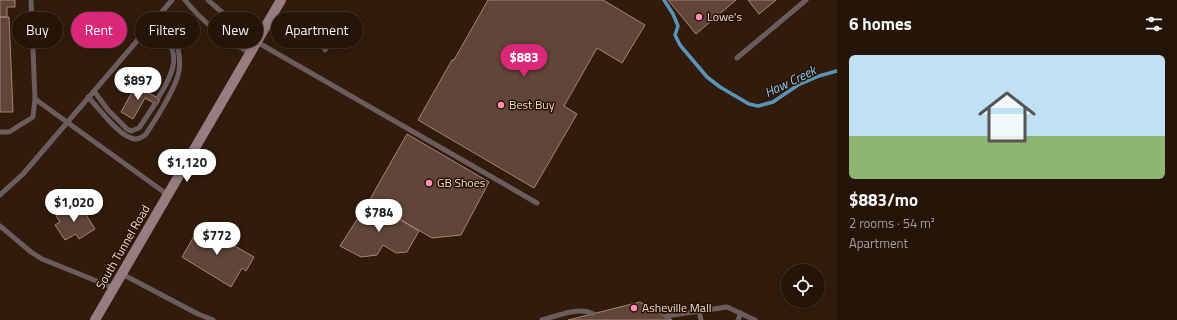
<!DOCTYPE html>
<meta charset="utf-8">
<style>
body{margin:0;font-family:"Titillium Web",sans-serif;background:#2d1d12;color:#f1f3f6;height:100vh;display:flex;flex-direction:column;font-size:15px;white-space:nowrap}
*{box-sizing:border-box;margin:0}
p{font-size:13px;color:#a39e9c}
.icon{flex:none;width:22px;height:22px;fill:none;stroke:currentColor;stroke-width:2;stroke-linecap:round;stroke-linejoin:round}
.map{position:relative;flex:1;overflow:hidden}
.drawer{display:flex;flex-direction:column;background:#251408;width:340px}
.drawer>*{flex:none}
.top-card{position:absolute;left:12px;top:12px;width:380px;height:36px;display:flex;gap:8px}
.buttons{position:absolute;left:781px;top:264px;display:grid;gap:8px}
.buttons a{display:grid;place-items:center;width:44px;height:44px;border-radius:50%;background:#251408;box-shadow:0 2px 6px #0003,0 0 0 1px #423329;font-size:20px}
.price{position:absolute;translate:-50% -34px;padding:0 9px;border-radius:14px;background:#fff;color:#222;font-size:13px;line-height:26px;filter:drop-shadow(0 1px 2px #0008)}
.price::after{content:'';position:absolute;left:50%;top:24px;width:12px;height:9px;margin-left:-6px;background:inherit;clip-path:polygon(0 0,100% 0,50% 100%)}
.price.current{background:#db2777;color:#fff}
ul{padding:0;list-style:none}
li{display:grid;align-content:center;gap:8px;height:212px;padding:0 12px}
li span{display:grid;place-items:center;height:124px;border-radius:6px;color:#555}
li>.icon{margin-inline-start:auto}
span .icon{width:72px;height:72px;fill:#fffc;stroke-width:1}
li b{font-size:17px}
h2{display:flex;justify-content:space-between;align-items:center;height:48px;padding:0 12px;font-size:17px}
.pill{padding:0 14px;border-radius:18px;background:#251408;box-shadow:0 2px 6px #0003,0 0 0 1px #423329;font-size:14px;line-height:36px}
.pill.current{background:#db2777;color:#fff}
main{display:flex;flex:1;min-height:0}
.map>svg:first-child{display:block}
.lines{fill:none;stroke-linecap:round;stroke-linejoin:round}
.stream{stroke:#5895b8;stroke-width:3.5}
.building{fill:#614538;stroke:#a58677}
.lane{stroke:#6b5c5e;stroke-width:5}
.secondary{stroke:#957d80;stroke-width:10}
.poi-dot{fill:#ff8eb9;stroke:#271103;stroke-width:1.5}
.labels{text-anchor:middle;stroke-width:3;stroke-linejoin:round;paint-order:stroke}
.poi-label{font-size:12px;fill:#ecdcd2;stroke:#271103;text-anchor:start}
.street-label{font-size:12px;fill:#ecdcd2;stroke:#271103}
.water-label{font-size:13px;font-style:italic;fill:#8dc9f6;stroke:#271103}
</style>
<main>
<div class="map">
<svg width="837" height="320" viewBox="0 0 837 320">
<rect width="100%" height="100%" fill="#311b0b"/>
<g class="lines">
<path class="stream" d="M 664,0 L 673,14 L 678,26 L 675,35 L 680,45 L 707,77 L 720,87 L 749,104 L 758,106 L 773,102 L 798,85 L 819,76 L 837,71"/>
</g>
<path class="building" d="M 0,0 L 15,0 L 15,7 L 7,7 L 7,17 L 0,17 Z
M 488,0 L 603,0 L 645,25 L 622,63 L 597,48 L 564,106 L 577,114 L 534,188 L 418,120 L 452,60 L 454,60 Z
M 668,0 L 736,0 L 696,34 Z
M 748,0 L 776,0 L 759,14 Z
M 0,17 L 9,17 L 13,112 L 0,112 Z
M 136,85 L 148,90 L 147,92 L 160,99 L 157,105 L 145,98 L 133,119 L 121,112 Z
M 407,134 L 489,182 L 461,235 L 432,238 L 369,201 Z
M 369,201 L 419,231 L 407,252 L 396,253 L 383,245 L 377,255 L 361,257 L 340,246 Z
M 78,202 L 95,229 L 79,239 L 76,234 L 65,240 L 55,225 L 60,222 L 56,216 Z
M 200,226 L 254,257 L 246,271 L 242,268 L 231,287 L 182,257 Z
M 640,302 L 672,320 L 568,320 Z"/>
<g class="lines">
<path class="lane" d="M 185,0 C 203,23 225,39 250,53
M 208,0 L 223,13 L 261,35
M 152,23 C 182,50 178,66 158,98
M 257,42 L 537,203
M 325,50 L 343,21
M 737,58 L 806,0
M 94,91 L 108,110 L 127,129 L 131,131 L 139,128 L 155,104
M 88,97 C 99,108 120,138 135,139 C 139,139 143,137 146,134 C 156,119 176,88 179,71 C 181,59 178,43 172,32 C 168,26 162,22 157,17
M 35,99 L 168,195
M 0,132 L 9,132 L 33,117 L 35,99 L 31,0
M 0,195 L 23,174 L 172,0
M 0,226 L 31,252 L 42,259 L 114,288
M 122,274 L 198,314 L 213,320
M 699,311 L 701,320
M 666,316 L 727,307 L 755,320
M 542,320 C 556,316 580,306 593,314
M 738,320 L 741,313"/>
<path class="secondary" d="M 95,320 L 281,0"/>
</g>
<g class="poi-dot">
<circle cx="699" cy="17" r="4"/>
<circle cx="501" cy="105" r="4"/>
<circle cx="429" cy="183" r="4"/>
<circle cx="634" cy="308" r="4"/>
</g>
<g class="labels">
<g class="poi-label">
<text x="707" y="21">Lowe's</text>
<text x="509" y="109">Best Buy</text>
<text x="437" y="187">GB Shoes</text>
<text x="642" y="312">Asheville Mall</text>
</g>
<g class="street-label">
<text transform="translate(123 247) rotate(-60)" y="4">South Tunnel Road</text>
</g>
<g class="water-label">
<text transform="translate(790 81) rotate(-26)" y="5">Haw Creek</text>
</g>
</g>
</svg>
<div class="buttons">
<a><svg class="icon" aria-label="locate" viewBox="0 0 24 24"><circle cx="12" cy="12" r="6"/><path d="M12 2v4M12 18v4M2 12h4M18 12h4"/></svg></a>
</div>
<b class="price current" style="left:524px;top:78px">$883</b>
<b class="price" style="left:138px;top:101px">$897</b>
<b class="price" style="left:187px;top:183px">$1,120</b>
<b class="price" style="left:74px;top:223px">$1,020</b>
<b class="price" style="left:379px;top:233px">$784</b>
<b class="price" style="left:217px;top:256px">$772</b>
<div class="top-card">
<a class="pill">Buy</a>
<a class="pill current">Rent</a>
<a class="pill">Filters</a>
<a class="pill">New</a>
<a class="pill">Apartment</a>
</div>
</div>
<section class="drawer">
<h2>6 homes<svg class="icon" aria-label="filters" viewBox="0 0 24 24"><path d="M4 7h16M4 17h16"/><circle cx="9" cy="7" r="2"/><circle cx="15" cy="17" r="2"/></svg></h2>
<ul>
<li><span style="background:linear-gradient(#bfe0f5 65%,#8fb573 0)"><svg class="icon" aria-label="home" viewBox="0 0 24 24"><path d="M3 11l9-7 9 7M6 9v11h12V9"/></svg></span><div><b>$883/mo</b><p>2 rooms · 54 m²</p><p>Apartment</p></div></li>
</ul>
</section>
</main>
